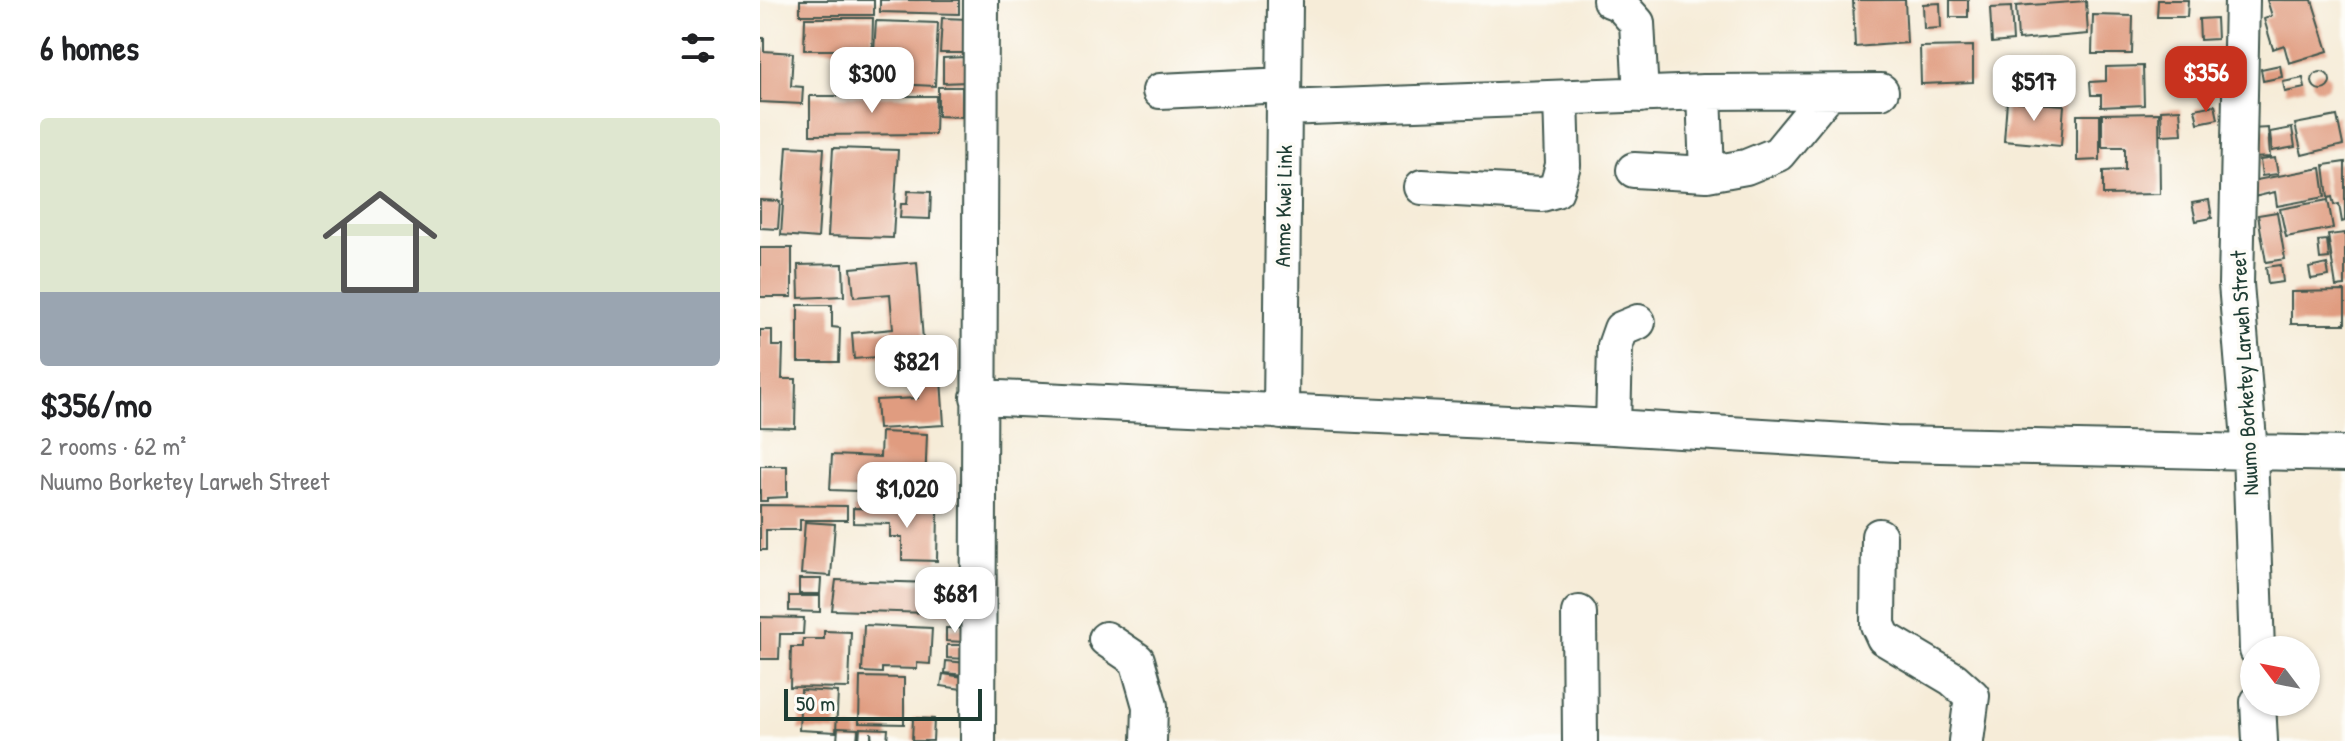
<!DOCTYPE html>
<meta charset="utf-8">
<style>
body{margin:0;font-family:"Patrick Hand",sans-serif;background:#f6f6f6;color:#202124;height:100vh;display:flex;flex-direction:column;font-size:30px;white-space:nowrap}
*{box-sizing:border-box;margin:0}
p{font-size:26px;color:#757577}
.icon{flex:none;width:44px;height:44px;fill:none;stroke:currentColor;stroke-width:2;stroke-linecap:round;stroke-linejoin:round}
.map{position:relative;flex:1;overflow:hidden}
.drawer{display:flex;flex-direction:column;background:#fff;width:760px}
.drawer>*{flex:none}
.needle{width:52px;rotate:302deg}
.fabs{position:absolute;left:1480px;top:636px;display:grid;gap:16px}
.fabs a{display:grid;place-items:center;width:80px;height:80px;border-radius:50%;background:#fff;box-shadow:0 2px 6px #0004;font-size:40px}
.scale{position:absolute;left:24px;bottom:20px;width:198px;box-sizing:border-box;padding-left:8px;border:4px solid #1f3d34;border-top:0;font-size:22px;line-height:28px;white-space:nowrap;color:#1f3d34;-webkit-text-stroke:6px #fdfcf7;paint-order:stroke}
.price{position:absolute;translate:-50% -68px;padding:0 18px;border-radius:16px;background:#fff;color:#222;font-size:26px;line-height:52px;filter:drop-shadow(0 2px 4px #0008)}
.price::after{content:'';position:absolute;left:50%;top:48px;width:24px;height:18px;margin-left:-12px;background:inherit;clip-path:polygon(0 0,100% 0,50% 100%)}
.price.on{background:#c8321e;color:#fff}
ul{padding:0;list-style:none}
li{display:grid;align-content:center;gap:16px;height:424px;padding:0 40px}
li+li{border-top:2px solid #e0e0e0}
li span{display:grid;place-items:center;height:248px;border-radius:8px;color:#555}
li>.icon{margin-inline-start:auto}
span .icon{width:144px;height:144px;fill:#fffc;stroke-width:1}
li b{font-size:34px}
h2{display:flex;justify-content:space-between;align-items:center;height:96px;padding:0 40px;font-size:34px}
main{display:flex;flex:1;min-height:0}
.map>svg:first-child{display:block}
.building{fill:#e09c80}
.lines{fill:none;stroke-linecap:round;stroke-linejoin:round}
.minor-casing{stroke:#3f574d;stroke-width:38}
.minor{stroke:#fff;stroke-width:34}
.labels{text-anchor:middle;stroke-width:7;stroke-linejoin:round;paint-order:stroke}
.street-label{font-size:22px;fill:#1f3d34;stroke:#fdfcf7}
</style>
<main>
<section class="drawer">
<h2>6 homes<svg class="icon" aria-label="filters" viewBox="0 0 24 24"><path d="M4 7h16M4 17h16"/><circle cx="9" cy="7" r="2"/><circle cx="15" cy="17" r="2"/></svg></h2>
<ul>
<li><span style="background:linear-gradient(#dfe7d0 70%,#9aa5b1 0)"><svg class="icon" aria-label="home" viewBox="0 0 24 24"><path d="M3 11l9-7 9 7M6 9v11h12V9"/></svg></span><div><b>$356/mo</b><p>2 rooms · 62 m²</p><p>Nuumo Borketey Larweh Street</p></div></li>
</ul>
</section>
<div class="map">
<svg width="1585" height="741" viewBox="0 0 1585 741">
<rect width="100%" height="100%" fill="#fdfcf7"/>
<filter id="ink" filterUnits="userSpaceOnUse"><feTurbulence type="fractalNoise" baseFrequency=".0125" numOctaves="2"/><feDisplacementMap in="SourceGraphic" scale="16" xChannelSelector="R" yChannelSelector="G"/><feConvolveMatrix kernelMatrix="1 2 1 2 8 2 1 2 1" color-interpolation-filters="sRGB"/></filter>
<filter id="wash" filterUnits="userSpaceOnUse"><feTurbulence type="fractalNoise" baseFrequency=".006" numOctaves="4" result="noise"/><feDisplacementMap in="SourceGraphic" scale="32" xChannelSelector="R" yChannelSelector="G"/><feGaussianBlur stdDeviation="1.8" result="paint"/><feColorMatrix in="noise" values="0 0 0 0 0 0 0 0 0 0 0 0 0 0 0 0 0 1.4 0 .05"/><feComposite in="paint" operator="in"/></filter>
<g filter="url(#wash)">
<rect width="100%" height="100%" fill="#f6ecd8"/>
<g id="blocks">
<path class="building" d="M 40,0 L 114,0 L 114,15 L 40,15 Z
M 120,0 L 199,0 L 199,14 L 120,12 Z
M 1093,0 L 1145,0 L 1147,43 L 1095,47 Z
M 1190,0 L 1208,0 L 1208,17 L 1190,17 Z
M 1398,0 L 1428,0 L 1427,17 L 1397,17 Z
M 1507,0 L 1552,0 L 1568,51 L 1529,63 L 1524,45 L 1513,49 L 1504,19 L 1512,16 Z
M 1326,1 L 1328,34 L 1258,40 L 1256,6 Z
M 1180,3 L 1181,28 L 1164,29 L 1163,4 Z
M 1251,7 L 1253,41 L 1232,43 L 1230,8 Z
M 1333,15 L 1373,16 L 1372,54 L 1332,54 Z
M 45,18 L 113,18 L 112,56 L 91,56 L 92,50 L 44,50 Z
M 182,18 L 208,19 L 207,53 L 180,53 Z
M 1456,18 L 1457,39 L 1440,40 L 1439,19 Z
M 116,21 L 178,23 L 175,86 L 134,84 L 135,74 L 144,74 L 145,53 L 114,52 Z
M 0,38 L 4,38 L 4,51 L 33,53 L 31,86 L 43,87 L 42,104 L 0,102 Z
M 1213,46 L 1213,82 L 1161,84 L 1160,47 Z
M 205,57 L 206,82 L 183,83 L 183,58 Z
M 1520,65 L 1522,77 L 1503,81 L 1501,69 Z
M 1383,66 L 1384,105 L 1341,107 L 1341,95 L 1331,95 L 1330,82 L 1346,81 L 1346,67 Z
M1552 81a9 9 0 1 1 18 0a9 9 0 1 1-18 0Z
M 1543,78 L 1545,88 L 1525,92 L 1523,82 Z
M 178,87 L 202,87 L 202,117 L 178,116 Z
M 50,96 L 176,96 L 175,134 L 50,135 Z
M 1247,101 L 1304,105 L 1301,146 L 1244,141 Z
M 1455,105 L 1458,119 L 1438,123 L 1435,109 Z
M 1420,109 L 1422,134 L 1402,135 L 1401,110 Z
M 1399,113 L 1400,194 L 1343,195 L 1343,171 L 1365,170 L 1365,147 L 1342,147 L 1342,114 Z
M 1317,115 L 1340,115 L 1340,160 L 1317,161 Z
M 1577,116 L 1583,145 L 1542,155 L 1535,124 Z
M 1508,128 L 1510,157 L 1492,158 L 1490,129 Z
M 1532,128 L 1535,147 L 1512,151 L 1510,132 Z
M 27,146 L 64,148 L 58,238 L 21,235 Z
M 73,148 L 138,150 L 133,238 L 68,236 Z
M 1515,158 L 1518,174 L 1502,176 L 1500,160 Z
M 1585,162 L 1585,221 L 1582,222 L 1579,204 L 1574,205 L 1572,197 L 1568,198 L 1564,165 Z
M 1561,168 L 1565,197 L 1517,206 L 1515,192 L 1494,197 L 1491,181 Z
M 148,191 L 171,192 L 170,219 L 140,218 L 141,204 L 147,204 Z
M 0,200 L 20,201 L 18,229 L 0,228 Z
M 1449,200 L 1452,218 L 1436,221 L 1432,203 Z
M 1568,200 L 1573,228 L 1526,237 L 1520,209 Z
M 1517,212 L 1525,259 L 1506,262 L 1498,215 Z
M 1585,233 L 1585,286 L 1576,287 L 1568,235 Z
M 1567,240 L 1569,258 L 1560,259 L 1558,241 Z
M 0,248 L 32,248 L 32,297 L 0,297 Z
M 157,262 L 164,353 L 94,359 L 92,333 L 133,329 L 130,294 L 94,297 L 91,268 Z
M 83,264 L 84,296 L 39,298 L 38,265 Z
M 1567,264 L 1569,276 L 1551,279 L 1549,268 Z
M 1521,265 L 1523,282 L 1508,284 L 1506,267 Z
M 1585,291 L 1585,324 L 1531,324 L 1531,292 Z
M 38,305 L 72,305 L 72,327 L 80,328 L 79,362 L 38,362 Z
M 0,330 L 12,330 L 12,346 L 23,346 L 22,379 L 36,379 L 35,428 L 0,427 Z
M 180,364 L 184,425 L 118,429 L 116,400 L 158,398 L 156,365 Z
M 150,367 L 150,385 L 122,385 L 122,368 Z
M 121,432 L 167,434 L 165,486 L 153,485 L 153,493 L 70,490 L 72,455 L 120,457 Z
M 0,466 L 27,466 L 27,497 L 7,498 L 7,501 L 0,501 Z
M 0,505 L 87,506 L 87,520 L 40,520 L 40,530 L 6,530 L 6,550 L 0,550 Z
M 93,508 L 178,510 L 177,561 L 142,560 L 142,537 L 130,537 L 130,524 L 93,523 Z
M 45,522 L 75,524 L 71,576 L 41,574 Z
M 39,579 L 61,579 L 60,594 L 39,594 Z
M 76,580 L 172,583 L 168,613 L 72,610 Z
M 176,586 L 200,586 L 200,613 L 175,613 Z
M 29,596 L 60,596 L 60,612 L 29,611 Z
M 0,617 L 44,618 L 43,634 L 20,634 L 19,659 L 0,659 Z
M 104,625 L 172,628 L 170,664 L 157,663 L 157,669 L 122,668 L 122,673 L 102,672 Z
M 186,628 L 204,628 L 204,642 L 186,641 Z
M 64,631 L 91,632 L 89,688 L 30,687 L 31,647 L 43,647 L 43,639 L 64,639 Z
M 187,645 L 208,645 L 208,659 L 187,658 Z
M 186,661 L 207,663 L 205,675 L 185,673 Z
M 183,674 L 203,677 L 202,689 L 181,686 Z
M 100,677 L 144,678 L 144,724 L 99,723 Z
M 41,690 L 78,692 L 76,732 L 39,730 Z
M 153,718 L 174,719 L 173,741 L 152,741 Z
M 78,728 L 98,729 L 97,741 L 77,741 Z
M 100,728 L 128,729 L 127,741 L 112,741 L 111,732 L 111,741 L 99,741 Z"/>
</g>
</g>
<g filter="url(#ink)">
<use href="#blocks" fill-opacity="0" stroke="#3f574d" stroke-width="2"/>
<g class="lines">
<defs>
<path id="minor" d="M 850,0 L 860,4 L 877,23 L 881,95
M 1482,0 L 1476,284 L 1490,452 L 1497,650
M 400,91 L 524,85
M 524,108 L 944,92 L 1121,91
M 874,170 L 947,174 L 944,92
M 947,174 L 986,167 L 1018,154 L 1069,92
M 662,187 L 782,194 L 796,190 L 803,165 L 801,98
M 218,397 L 853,427 L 1136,444 L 1585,454
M 521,412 L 525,0
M 853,427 L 855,346 L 861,329 L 878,322
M 1119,536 L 1118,625 L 1124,638 L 1193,679 L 1212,696 L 1206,741
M 819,613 L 820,741
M 346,639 L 377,660 L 390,706 L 389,741
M 1498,702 L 1500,741
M 218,741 L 221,0"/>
</defs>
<use href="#minor" class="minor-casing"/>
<use href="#minor" class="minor"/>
</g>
</g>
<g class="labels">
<g class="street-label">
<text transform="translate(523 206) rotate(-89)" y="8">Anme Kwei Link</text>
<text transform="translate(1484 373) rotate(-93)" y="8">Nuumo Borketey Larweh Street</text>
</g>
</g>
</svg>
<div class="fabs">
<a><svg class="needle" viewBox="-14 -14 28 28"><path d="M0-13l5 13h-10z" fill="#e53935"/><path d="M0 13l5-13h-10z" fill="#757577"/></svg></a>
</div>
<div class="scale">50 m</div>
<b class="price on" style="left:1446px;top:114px">$356</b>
<b class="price" style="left:112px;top:115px">$300</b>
<b class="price" style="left:1274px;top:123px">$517</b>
<b class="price" style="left:156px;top:403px">$821</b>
<b class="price" style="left:147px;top:530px">$1,020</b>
<b class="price" style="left:195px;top:635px">$681</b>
</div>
</main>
